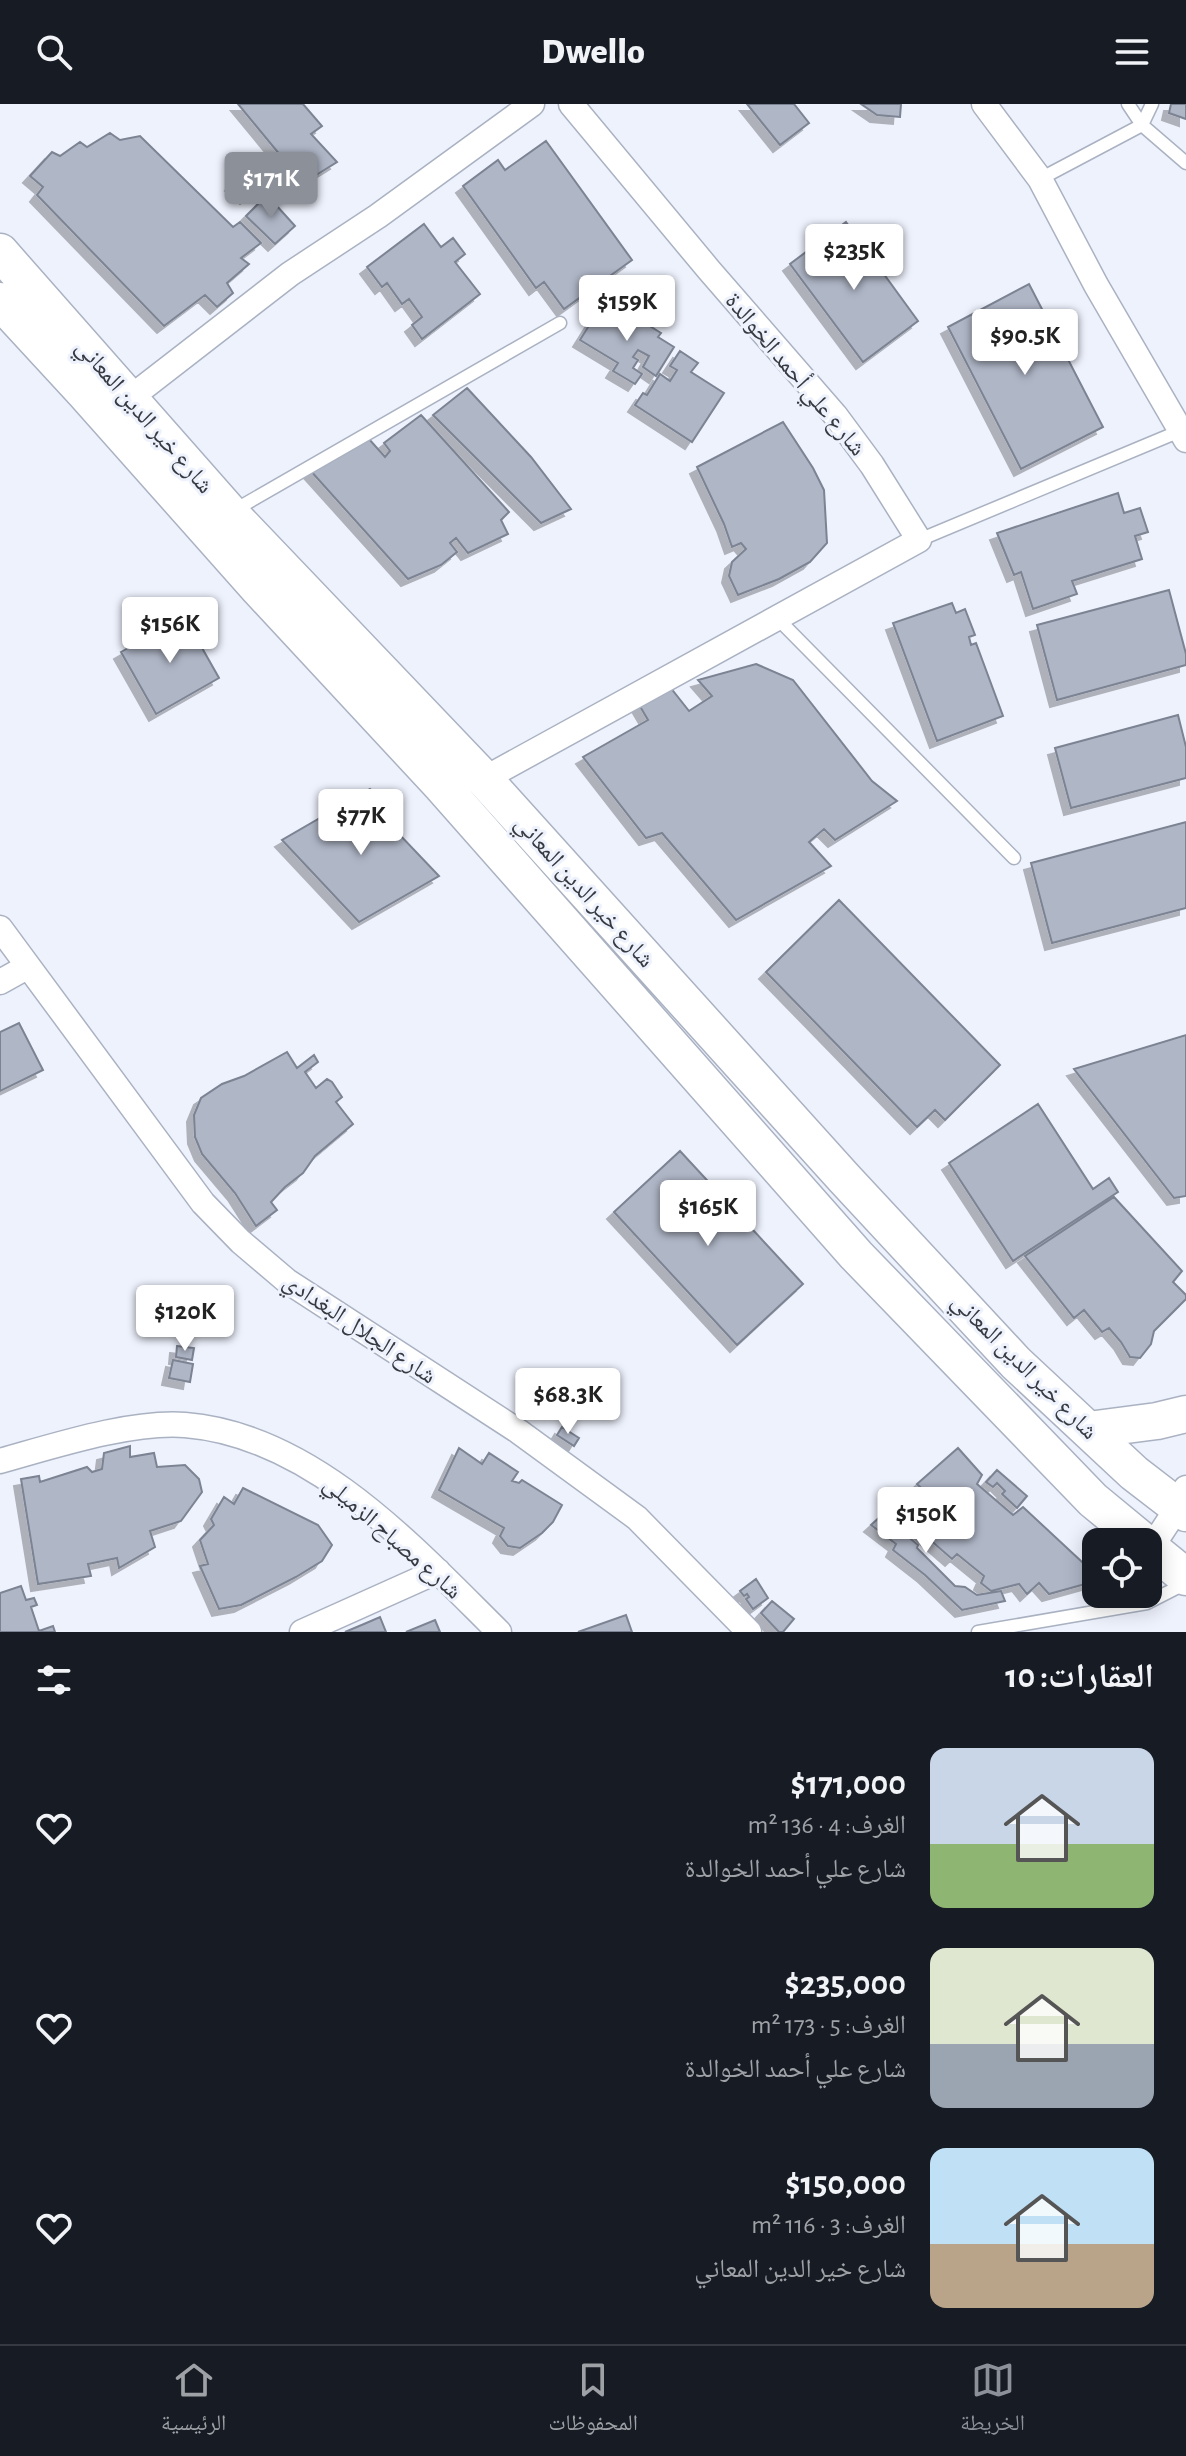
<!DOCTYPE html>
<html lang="ar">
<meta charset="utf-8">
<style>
body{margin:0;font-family:"Alegreya Sans","Noto Naskh Arabic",sans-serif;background:#20242c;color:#f1f3f6;direction:rtl;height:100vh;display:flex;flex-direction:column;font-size:30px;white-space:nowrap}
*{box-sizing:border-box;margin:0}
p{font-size:26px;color:#9ea1a6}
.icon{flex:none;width:44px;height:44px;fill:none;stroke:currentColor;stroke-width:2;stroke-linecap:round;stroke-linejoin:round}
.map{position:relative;height:1528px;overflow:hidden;direction:ltr}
.sheet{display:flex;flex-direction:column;background:#171b24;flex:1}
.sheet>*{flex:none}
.buttons{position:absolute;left:1082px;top:1424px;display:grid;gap:16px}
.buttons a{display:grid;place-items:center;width:80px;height:80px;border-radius:16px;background:#171b24;box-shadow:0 4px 20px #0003;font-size:40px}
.price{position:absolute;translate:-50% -68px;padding:0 18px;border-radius:8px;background:#fff;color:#222;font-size:26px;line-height:52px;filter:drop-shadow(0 2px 4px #0008)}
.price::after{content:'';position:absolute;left:50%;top:48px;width:24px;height:18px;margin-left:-12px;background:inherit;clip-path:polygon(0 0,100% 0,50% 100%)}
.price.active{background:#8c9099;color:#fff}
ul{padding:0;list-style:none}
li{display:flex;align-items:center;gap:24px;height:200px;padding:0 32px}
li span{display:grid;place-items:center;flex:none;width:224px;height:160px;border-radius:16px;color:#555}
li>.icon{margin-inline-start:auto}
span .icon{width:96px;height:96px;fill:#fffc;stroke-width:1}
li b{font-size:34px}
h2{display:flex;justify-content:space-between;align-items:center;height:96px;padding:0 32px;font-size:34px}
header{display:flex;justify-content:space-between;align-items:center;height:104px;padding:0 32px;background:#171b24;font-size:36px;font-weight:800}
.dock{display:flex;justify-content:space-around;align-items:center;height:112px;border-top:2px solid #363941;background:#171b24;font-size:22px;color:#9ea1a6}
.dock a{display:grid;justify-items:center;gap:4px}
.dock .active{color:#8c9099}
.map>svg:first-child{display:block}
.building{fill:#afb6c6;stroke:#7c8392;stroke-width:2;filter:url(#shadow)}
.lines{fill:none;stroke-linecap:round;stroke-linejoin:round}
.lane-casing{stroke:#aab2c2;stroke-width:15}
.street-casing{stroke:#aab2c2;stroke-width:27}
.secondary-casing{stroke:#aab2c2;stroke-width:39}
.lane{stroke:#fff;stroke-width:12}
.street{stroke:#fff;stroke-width:24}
.secondary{stroke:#fff;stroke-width:36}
.labels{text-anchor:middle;stroke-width:6;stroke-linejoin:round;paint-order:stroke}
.street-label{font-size:24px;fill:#373a40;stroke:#eef2fd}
</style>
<header><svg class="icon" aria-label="menu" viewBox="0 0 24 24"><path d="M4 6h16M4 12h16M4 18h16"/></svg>Dwello<svg class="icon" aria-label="search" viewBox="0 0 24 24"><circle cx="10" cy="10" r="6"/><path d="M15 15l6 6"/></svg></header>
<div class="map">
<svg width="1186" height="1528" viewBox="0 0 1186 1528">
<defs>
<filter id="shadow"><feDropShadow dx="-7" dy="7" stdDeviation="0" flood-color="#0004"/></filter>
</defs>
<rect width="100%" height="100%" fill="#eef2fd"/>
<path class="building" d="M 238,0 L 303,0 L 322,22 L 311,30 L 337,58 L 313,73 L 295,69 Z
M 747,0 L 794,0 L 809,19 L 780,41 Z
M 861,0 L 901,0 L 900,13 L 877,11 Z
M 1171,0 L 1186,0 L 1186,15 L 1169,9 Z
M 110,29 L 120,36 L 140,32 L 233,123 L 240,118 L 261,139 L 241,154 L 249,160 L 227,179 L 233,189 L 217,203 L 205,191 L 164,222 L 37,91 L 43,83 L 30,72 L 52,48 L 60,52 L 80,38 L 87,43 Z
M 546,37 L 632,156 L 564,205 L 544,178 L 536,184 L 463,82 L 498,56 L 505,66 Z
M 253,59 L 266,73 L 262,80 L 253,76 L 247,84 L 253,89 L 247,93 L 232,80 Z
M 267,91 L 295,122 L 275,140 L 246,112 Z
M 846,118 L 918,217 L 863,258 L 790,160 Z
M 424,120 L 441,143 L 453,134 L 465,150 L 455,158 L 480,190 L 422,235 L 412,221 L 422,213 L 409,195 L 402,200 L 387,179 L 382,183 L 367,163 Z
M 1029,180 L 1103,323 L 1021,365 L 948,223 Z
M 622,205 L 661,229 L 658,233 L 674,243 L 656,272 L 643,263 L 649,252 L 638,246 L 633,253 L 638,256 L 633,264 L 642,270 L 635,280 L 613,267 L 618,259 L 580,236 L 598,207 L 615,217 Z
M 680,247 L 698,259 L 691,268 L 724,289 L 692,338 L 635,301 L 643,289 L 647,291 L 660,270 L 670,277 L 677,266 L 670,262 Z
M 467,284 L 531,353 L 571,405 L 541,419 L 433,311 Z
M 421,311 L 509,408 L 501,416 L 508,430 L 468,449 L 456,434 L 450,439 L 457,448 L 441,461 L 408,475 L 309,365 L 369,335 L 385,353 L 390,347 L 384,339 Z
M 783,318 L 813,364 L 824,386 L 827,439 L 810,458 L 779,475 L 738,491 L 729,472 L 732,458 L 746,445 L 741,439 L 732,443 L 724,420 L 697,363 Z
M 1118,389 L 1124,409 L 1140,404 L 1148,428 L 1135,432 L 1142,455 L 1072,477 L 1077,490 L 1033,505 L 1021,468 L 1014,471 L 997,429 Z
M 1169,486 L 1186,550 L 1186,561 L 1057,596 L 1037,521 Z
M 952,499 L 956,509 L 965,505 L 975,531 L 969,533 L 971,541 L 976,539 L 1003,612 L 937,637 L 893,519 Z
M 184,512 L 219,574 L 156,610 L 121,548 Z
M 756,560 L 793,576 L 872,677 L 897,697 L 835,736 L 824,725 L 809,738 L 831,762 L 736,816 L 662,729 L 646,734 L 583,653 L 648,616 L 638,599 L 670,583 L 689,607 L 712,592 L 698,576 Z
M 1178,611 L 1186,643 L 1186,674 L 1071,704 L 1055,644 Z
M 370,685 L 387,700 L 377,707 L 439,772 L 359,818 L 282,736 Z
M 1186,718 L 1186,804 L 1052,839 L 1031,759 Z
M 839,796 L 1000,961 L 945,1016 L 935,1006 L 917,1023 L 766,868 Z
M 19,919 L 43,966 L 0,987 L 0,928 Z
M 1186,931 L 1186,1092 L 1174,1094 L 1074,965 Z
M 287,948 L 297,964 L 314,951 L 318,958 L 305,968 L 316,984 L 327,975 L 332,978 L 342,993 L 336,998 L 353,1020 L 315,1052 L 303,1069 L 285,1083 L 271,1098 L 277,1106 L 256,1122 L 235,1089 L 202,1050 L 195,1033 L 194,1011 L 201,994 L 222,980 L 244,972 Z
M 1038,1000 L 1093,1085 L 1109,1074 L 1118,1088 L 1013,1157 L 949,1059 Z
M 680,1047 L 803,1180 L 737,1241 L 614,1108 Z
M 1114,1093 L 1182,1167 L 1173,1178 L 1186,1191 L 1186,1195 L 1154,1227 L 1151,1240 L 1140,1254 L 1130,1253 L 1121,1238 L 1109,1224 L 1102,1228 L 1084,1206 L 1074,1214 L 1025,1152 Z
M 177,1242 L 194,1244 L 192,1256 L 176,1253 Z
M 173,1256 L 193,1260 L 190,1278 L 169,1274 Z
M 562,1323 L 579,1334 L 574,1342 L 557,1331 Z
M 130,1342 L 130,1353 L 154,1349 L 157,1363 L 185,1361 L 199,1375 L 202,1388 L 181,1417 L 150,1427 L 155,1443 L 119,1464 L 117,1454 L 88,1460 L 91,1472 L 38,1480 L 21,1375 L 39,1372 L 40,1378 L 87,1363 L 92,1368 L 102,1365 L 104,1349 Z
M 459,1344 L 482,1360 L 489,1349 L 518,1368 L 512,1377 L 519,1379 L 522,1376 L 562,1401 L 553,1418 L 542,1429 L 520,1444 L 508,1442 L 500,1432 L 504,1424 L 439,1386 Z
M 958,1344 L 982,1371 L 977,1380 L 1013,1411 L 1023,1403 L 1096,1471 L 1096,1477 L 1049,1490 L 1039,1479 L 1027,1490 L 1019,1480 L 991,1487 L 981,1479 L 984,1472 L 957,1450 L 952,1455 L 913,1421 L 934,1396 L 917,1380 Z
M 997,1366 L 1027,1392 L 1017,1404 L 1002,1390 L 1005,1387 L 997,1379 L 993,1383 L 986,1378 Z
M 243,1384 L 318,1421 L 332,1441 L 322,1457 L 296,1473 L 241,1501 L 219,1505 L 200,1462 L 208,1460 L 200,1436 L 214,1421 L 211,1415 L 224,1393 L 234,1400 Z
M 907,1388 L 923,1403 L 900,1426 L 918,1441 L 917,1444 L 955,1482 L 965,1483 L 977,1491 L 1001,1487 L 1005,1497 L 962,1506 L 925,1471 L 893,1446 L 896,1440 L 871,1421 Z
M 756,1475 L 768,1494 L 753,1505 L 746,1495 L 749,1493 L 747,1490 L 744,1492 L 740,1487 Z
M 21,1482 L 26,1496 L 34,1494 L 37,1501 L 31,1503 L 39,1527 L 53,1522 L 55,1528 L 0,1528 L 0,1489 Z
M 772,1497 L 794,1515 L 783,1528 L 779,1528 L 761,1509 Z
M 626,1511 L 632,1528 L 578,1528 Z
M 380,1513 L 386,1528 L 345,1528 L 364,1520 Z
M 435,1516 L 440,1528 L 406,1528 Z"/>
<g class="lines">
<defs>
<path id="lane" d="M 1128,0 L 1142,21 L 1186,59
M 1040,75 L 1142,21 L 1152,0
M 233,407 L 560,219
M 919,436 L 1180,327
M 776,513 L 1014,754
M 978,1528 L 1147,1499 L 1186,1479"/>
<path id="street" d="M 984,0 L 1040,75 L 1096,181 L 1186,336
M 130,294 L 290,170 L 378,112 L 532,0
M 484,675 L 919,436 L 872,361 L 835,311 L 709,166 L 571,0
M 0,824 L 203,1099 L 241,1138 L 287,1177 L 518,1327 L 637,1414 L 749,1528
M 0,878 L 27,863
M 0,1357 C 54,1342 130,1317 185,1321 C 312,1331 413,1443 499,1528
M 1151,1444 L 1178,1403 L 1186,1384
M 302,1528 L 438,1467"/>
<path id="secondary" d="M 0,148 L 230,409 L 484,675 L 844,1074 L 1016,1259 L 1134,1369 L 1186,1409
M 0,197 L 84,288 L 259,485 L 442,682 L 856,1151 L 1093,1396 L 1144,1438
M 1088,1326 L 1157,1317 L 1186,1310
M 1148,1442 L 1186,1473"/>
</defs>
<use href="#lane" class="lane-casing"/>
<use href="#street" class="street-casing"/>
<use href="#secondary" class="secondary-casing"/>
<use href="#lane" class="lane"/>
<use href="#street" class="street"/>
<use href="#secondary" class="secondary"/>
</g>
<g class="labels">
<g class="street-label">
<text transform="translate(796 270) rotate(50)" y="8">شارع علي أحمد الخوالدة</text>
<text transform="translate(145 312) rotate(49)" y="8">شارع خير الدين المعاني</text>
<text transform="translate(585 787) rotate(48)" y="8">شارع خير الدين المعاني</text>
<text transform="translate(360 1224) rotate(34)" y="8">شارع الجلال البغدادي</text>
<text transform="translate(1025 1262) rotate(45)" y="8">شارع خير الدين المعاني</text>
<text transform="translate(393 1433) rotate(41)" y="8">شارع مصباح الزميلي</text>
</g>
</g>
</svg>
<div class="buttons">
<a><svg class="icon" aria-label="locate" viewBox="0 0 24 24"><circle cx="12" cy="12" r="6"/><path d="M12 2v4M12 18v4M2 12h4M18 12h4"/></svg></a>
</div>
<b class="price active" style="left:271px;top:116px">$171K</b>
<b class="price" style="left:854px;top:188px">$235K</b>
<b class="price" style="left:627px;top:239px">$159K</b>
<b class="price" style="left:1025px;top:273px">$90.5K</b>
<b class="price" style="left:170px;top:561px">$156K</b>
<b class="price" style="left:361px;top:753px">$77K</b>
<b class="price" style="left:708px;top:1144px">$165K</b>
<b class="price" style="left:185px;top:1249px">$120K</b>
<b class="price" style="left:568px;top:1332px">$68.3K</b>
<b class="price" style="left:926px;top:1451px">$150K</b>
</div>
<section class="sheet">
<h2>العقارات: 10<svg class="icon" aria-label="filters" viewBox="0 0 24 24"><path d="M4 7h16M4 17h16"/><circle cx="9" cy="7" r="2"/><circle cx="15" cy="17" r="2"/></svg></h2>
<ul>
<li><span style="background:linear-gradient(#c9d6e8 60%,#8fb573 0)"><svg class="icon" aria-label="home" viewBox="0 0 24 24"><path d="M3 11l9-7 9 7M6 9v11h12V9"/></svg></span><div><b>$171,000</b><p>الغرف: 4 · 136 m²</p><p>شارع علي أحمد الخوالدة</p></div><svg class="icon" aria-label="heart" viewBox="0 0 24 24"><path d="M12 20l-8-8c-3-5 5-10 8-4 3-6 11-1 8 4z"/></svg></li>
<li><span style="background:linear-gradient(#dfe7d0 60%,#9aa5b1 0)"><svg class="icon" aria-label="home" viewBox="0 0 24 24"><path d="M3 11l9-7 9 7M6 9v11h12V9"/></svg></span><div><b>$235,000</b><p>الغرف: 5 · 173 m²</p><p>شارع علي أحمد الخوالدة</p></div><svg class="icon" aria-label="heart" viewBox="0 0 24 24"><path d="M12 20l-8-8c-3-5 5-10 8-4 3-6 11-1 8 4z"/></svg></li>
<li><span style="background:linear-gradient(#bfe0f5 60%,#b9a48a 0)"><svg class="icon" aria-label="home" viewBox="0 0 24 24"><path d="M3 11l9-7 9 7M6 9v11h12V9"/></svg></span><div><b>$150,000</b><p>الغرف: 3 · 116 m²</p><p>شارع خير الدين المعاني</p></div><svg class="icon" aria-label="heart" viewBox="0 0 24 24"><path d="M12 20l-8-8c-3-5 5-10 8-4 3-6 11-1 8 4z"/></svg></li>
</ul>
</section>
<nav class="dock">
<a class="active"><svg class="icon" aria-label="map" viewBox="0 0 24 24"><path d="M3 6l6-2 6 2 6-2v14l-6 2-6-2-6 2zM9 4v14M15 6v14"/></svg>الخريطة</a>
<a><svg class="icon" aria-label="saved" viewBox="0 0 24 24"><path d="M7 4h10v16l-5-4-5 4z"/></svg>المحفوظات</a>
<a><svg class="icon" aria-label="home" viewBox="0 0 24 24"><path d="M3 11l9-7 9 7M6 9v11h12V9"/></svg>الرئيسية</a>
</nav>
